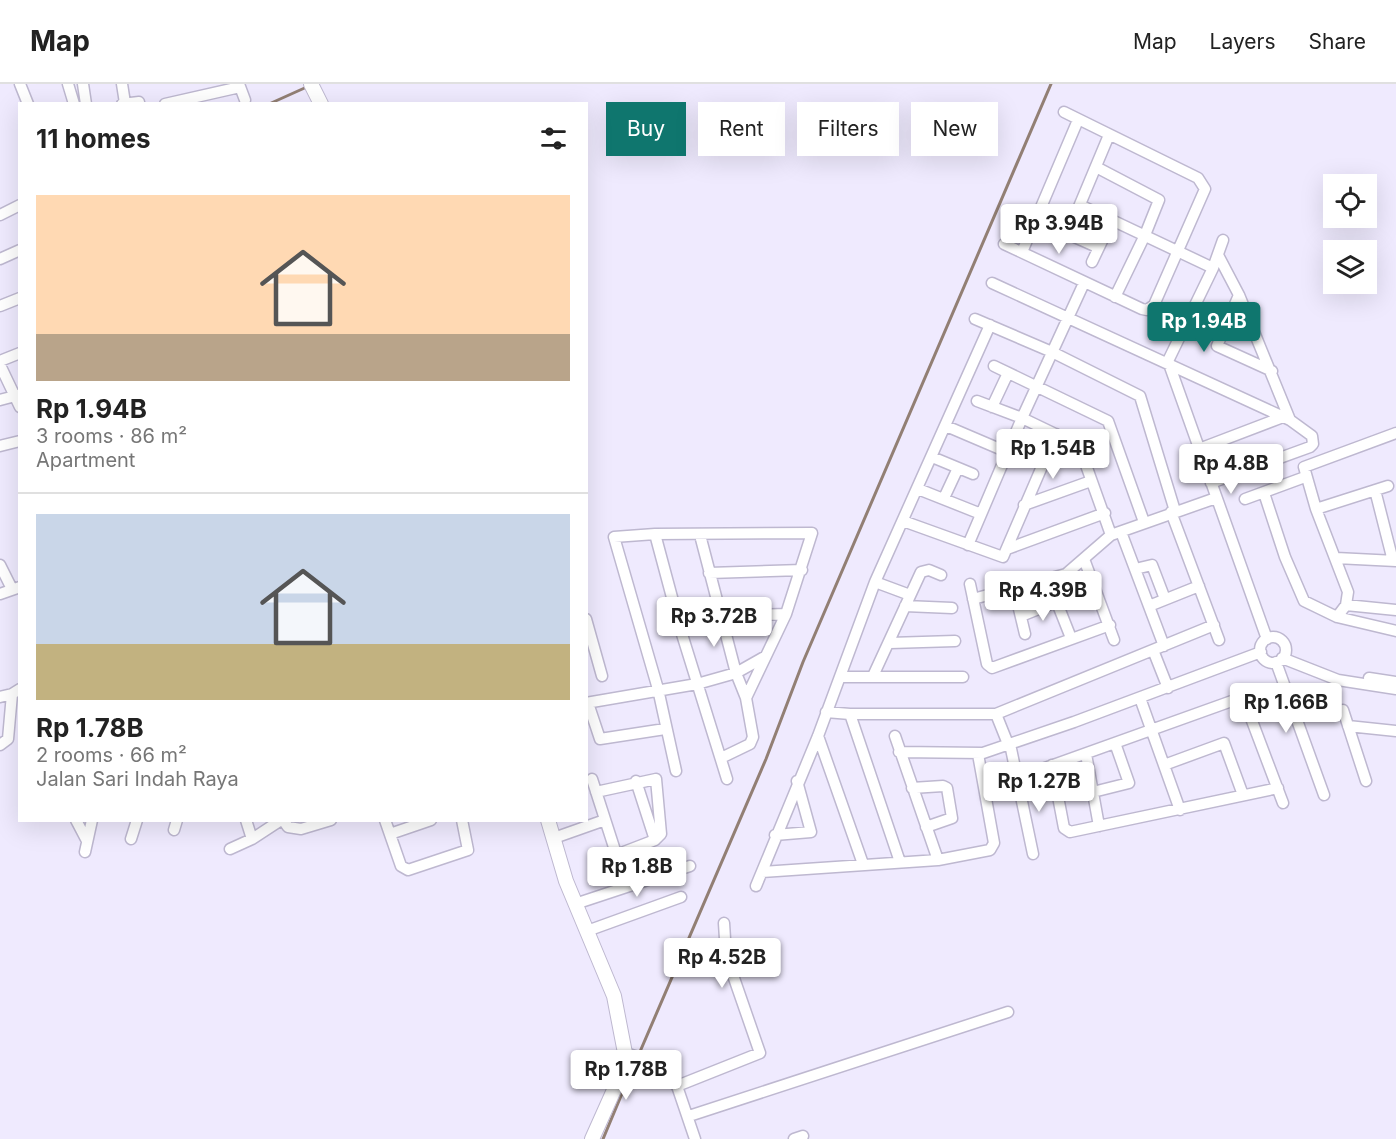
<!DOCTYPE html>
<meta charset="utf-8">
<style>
body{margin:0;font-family:Inter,sans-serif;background:#f6f6f6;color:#222;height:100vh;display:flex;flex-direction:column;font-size:22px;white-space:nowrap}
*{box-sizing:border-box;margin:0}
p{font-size:20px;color:#767676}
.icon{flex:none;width:33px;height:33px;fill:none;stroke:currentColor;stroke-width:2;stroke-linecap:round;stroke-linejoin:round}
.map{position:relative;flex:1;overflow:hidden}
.sheet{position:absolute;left:18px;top:18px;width:570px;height:720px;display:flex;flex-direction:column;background:#fff;border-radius:0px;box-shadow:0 6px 24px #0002}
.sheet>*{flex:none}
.banner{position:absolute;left:606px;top:18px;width:570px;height:54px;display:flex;gap:12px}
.tools{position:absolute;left:1323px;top:90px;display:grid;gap:12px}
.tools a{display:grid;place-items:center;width:54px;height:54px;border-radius:0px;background:#fff;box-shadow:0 6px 24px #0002;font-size:30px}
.price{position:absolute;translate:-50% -51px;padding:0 14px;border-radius:6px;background:#fff;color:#222;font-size:20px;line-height:39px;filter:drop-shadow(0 2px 3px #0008)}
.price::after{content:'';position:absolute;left:50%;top:36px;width:18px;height:14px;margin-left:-9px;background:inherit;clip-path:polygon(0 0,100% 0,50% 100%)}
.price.on{background:#0f766e;color:#fff}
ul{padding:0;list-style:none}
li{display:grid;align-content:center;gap:12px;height:318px;padding:0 18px}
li+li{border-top:2px solid #e0e0e0}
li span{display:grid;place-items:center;height:186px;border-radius:0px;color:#555}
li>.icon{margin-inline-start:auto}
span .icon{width:108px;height:108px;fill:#fffc;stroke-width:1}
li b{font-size:26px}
h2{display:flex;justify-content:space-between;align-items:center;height:72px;padding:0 18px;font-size:26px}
.tag{padding:0 21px;border-radius:0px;background:#fff;box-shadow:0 6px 24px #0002;font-size:21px;line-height:54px}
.tag.on{background:#0f766e;color:#fff}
header{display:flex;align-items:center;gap:36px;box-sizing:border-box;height:84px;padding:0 30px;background:#fff;border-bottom:2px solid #e0e0e0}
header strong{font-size:28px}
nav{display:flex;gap:33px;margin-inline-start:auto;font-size:21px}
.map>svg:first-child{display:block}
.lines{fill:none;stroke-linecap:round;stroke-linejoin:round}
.stream{stroke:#927f74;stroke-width:3}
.street-casing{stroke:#beb8d0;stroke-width:13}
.secondary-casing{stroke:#beb8d0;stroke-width:16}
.street{stroke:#fff;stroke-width:10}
.secondary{stroke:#fff;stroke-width:14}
</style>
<header>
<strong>Map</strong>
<nav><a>Map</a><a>Layers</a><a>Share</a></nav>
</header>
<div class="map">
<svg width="1396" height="1055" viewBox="0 0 1396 1055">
<rect width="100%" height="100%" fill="#efeafe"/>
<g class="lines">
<path class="stream" d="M 269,20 L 309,2
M 639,970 L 766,675 L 803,578 L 1051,0
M 603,1055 L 636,976"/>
<defs>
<path id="street" d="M 20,0 L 28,20
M 68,0 L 74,20
M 83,0 L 86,20
M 122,0 L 125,19
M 239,0 L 245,16
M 122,20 L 139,18
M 165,20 L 240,3
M 1096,83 L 1159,116 L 1145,151 L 1115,213
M 1080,121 L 1213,184
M 0,131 L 20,121
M 1036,136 L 1097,163
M 1068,149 L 1109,51
M 1223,156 L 1213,184 L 1168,277 L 1267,555
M 1004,160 L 1142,225 L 1147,226 L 1154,221 L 1205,105 L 1198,94 L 1064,28
M 1022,168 L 1078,36
M 1218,171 L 1239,211 L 1290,336
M 0,175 L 20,166
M 1092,178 L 1112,136
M 992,199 L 1290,336 L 1312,352 L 1313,360 L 1310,363 L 1211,399
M 1239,211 L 1217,262 L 1272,287
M 0,222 L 20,214
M 975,235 L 1052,268 L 1140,312 L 1175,427
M 0,277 L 20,269
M 0,281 L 20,323
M 994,282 L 1108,337 L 1144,438
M 0,316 L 19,311
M 977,317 L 1022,334 L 1076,360 L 1081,367 L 1111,451
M 992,323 L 1008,289
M 946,342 L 1007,368
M 0,362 L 20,357
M 1199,365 L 1283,333
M 932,373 L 973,390
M 918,405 L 981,430
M 1375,406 L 1393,477
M 1264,409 L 1285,473 L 1304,517 L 1337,533 L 1396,547
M 944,414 L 958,384
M 1245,415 L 1305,393
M 1024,421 L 1091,397
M 1316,425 L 1388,402
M 1171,428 L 1219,556
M 903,437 L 1003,473 L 1056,350
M 1121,448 L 1164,562
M 655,450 L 681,547 L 727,695
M 700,451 L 736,589 L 746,614 L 753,653 L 750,660 L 721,674
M 968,461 L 1022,334 L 1084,199
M 1007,465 L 1105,429
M 1336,474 L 1396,477
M 1084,475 L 1114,556
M 0,481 L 12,505
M 1135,485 L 1152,481 L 1165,515
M 709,489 L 802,486
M 875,498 L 910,511
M 970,500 L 987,580 L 992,584 L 1110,541
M 1014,504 L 1025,550
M 0,510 L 20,503
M 973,515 L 1066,490
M 1346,521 L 1396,526
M 905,522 L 952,524
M 1149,522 L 1199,502
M 720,532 L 786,530
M 1021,532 L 1056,518
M 1337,533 L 1346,521 L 1348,508 L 1316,425 L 1304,383 L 1396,349
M 586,535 L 602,592
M1260 566a13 13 0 1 1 26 0a13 13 0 1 1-26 0Z
M 1071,554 L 1054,511 L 1066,490 L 1111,451 L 1216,414
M 890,559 L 955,557
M 1153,566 L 1168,604
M 1282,574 L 1338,596 L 1396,605
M 1276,578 L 1324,711
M 873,592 L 921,488 L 929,486 L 941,491
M 840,593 L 963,593
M 1369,594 L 1396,598
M 0,613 L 12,610
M 1140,614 L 1180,726
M 586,619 L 697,600 L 736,589 L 766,572
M 588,619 L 600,655 L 665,645
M 1343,626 L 1366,697
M 826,628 L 850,630 L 996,630 L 1214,541
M 850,630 L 900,778
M 996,630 L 1008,660
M 1348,642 L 1396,647
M 818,652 L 863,780
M 895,652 L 938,776
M 1010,660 L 1033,770
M 0,661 L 8,655 L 12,610 L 20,605
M 899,668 L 983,669 L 1074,638 L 1261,568
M 1086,670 L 1099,742
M 1052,681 L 1064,744 L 1070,748 L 1278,704
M 1164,681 L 1224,659 L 1243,711
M 676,687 L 658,605 L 614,453 L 655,450 L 812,449 L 786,530 L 746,614
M 1017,694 L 1243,613 L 1283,719
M 592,695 L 621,785
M 636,697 L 655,756
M 912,704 L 943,702 L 947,704 L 952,734 L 926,743
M 596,708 L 656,695 L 661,750 L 655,756 L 616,771
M 1093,708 L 1129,699 L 1115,659
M 76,736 L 87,757
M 246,736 L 252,755
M 283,736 L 288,743 L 301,745 L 331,736
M 385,736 L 401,782 L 408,786 L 468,766 L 462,736
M 174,746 L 177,736
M 390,750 L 431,736
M 775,751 L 811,748 L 797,697
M 554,754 L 605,736
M 131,755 L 137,736
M 230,765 L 252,755 L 281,736
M 85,768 L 92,736
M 762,788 L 938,776 L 990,766 L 994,759 L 978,670
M 756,802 L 818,652 L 875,498 L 990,241
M 575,820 L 690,782
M 587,847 L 681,813
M 625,969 L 645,975 L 677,1002
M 689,1032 L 1008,928
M 695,1055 L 677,1002 L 760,969 L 726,871 L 724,839
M 794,1055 L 803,1052"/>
<path id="secondary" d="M 311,0 L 321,20
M 548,736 L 566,797 L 614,912 L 625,969 L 622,988 L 592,1055"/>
</defs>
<use href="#street" class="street-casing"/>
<use href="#secondary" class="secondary-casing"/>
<use href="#street" class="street"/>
<use href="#secondary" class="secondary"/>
</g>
</svg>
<div class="tools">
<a><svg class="icon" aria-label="locate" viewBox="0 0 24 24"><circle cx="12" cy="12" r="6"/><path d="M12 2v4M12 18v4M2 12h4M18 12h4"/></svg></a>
<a><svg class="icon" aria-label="layers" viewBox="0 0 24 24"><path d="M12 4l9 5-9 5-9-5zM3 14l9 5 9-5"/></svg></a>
</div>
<b class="price" style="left:1059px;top:171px">Rp 3.94B</b>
<b class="price on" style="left:1204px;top:269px">Rp 1.94B</b>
<b class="price" style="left:1053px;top:396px">Rp 1.54B</b>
<b class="price" style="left:1231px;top:411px">Rp 4.8B</b>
<b class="price" style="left:1043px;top:538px">Rp 4.39B</b>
<b class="price" style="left:714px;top:564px">Rp 3.72B</b>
<b class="price" style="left:1286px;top:650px">Rp 1.66B</b>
<b class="price" style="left:1039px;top:729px">Rp 1.27B</b>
<b class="price" style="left:637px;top:814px">Rp 1.8B</b>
<b class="price" style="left:722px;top:905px">Rp 4.52B</b>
<b class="price" style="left:626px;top:1017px">Rp 1.78B</b>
<div class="banner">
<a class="tag on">Buy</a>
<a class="tag">Rent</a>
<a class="tag">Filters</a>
<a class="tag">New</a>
</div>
<section class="sheet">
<h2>11 homes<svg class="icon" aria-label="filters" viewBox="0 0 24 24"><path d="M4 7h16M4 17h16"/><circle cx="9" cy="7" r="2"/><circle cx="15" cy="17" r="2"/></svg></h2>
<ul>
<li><span style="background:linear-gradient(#ffd9b3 75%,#b9a48a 0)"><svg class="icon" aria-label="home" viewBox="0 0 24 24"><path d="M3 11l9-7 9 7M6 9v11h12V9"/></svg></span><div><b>Rp 1.94B</b><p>3 rooms · 86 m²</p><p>Apartment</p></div></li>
<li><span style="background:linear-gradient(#c9d6e8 70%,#c2b280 0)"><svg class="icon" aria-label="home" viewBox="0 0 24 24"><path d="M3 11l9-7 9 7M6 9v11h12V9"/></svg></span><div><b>Rp 1.78B</b><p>2 rooms · 66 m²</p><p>Jalan Sari Indah Raya</p></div></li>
</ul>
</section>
</div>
